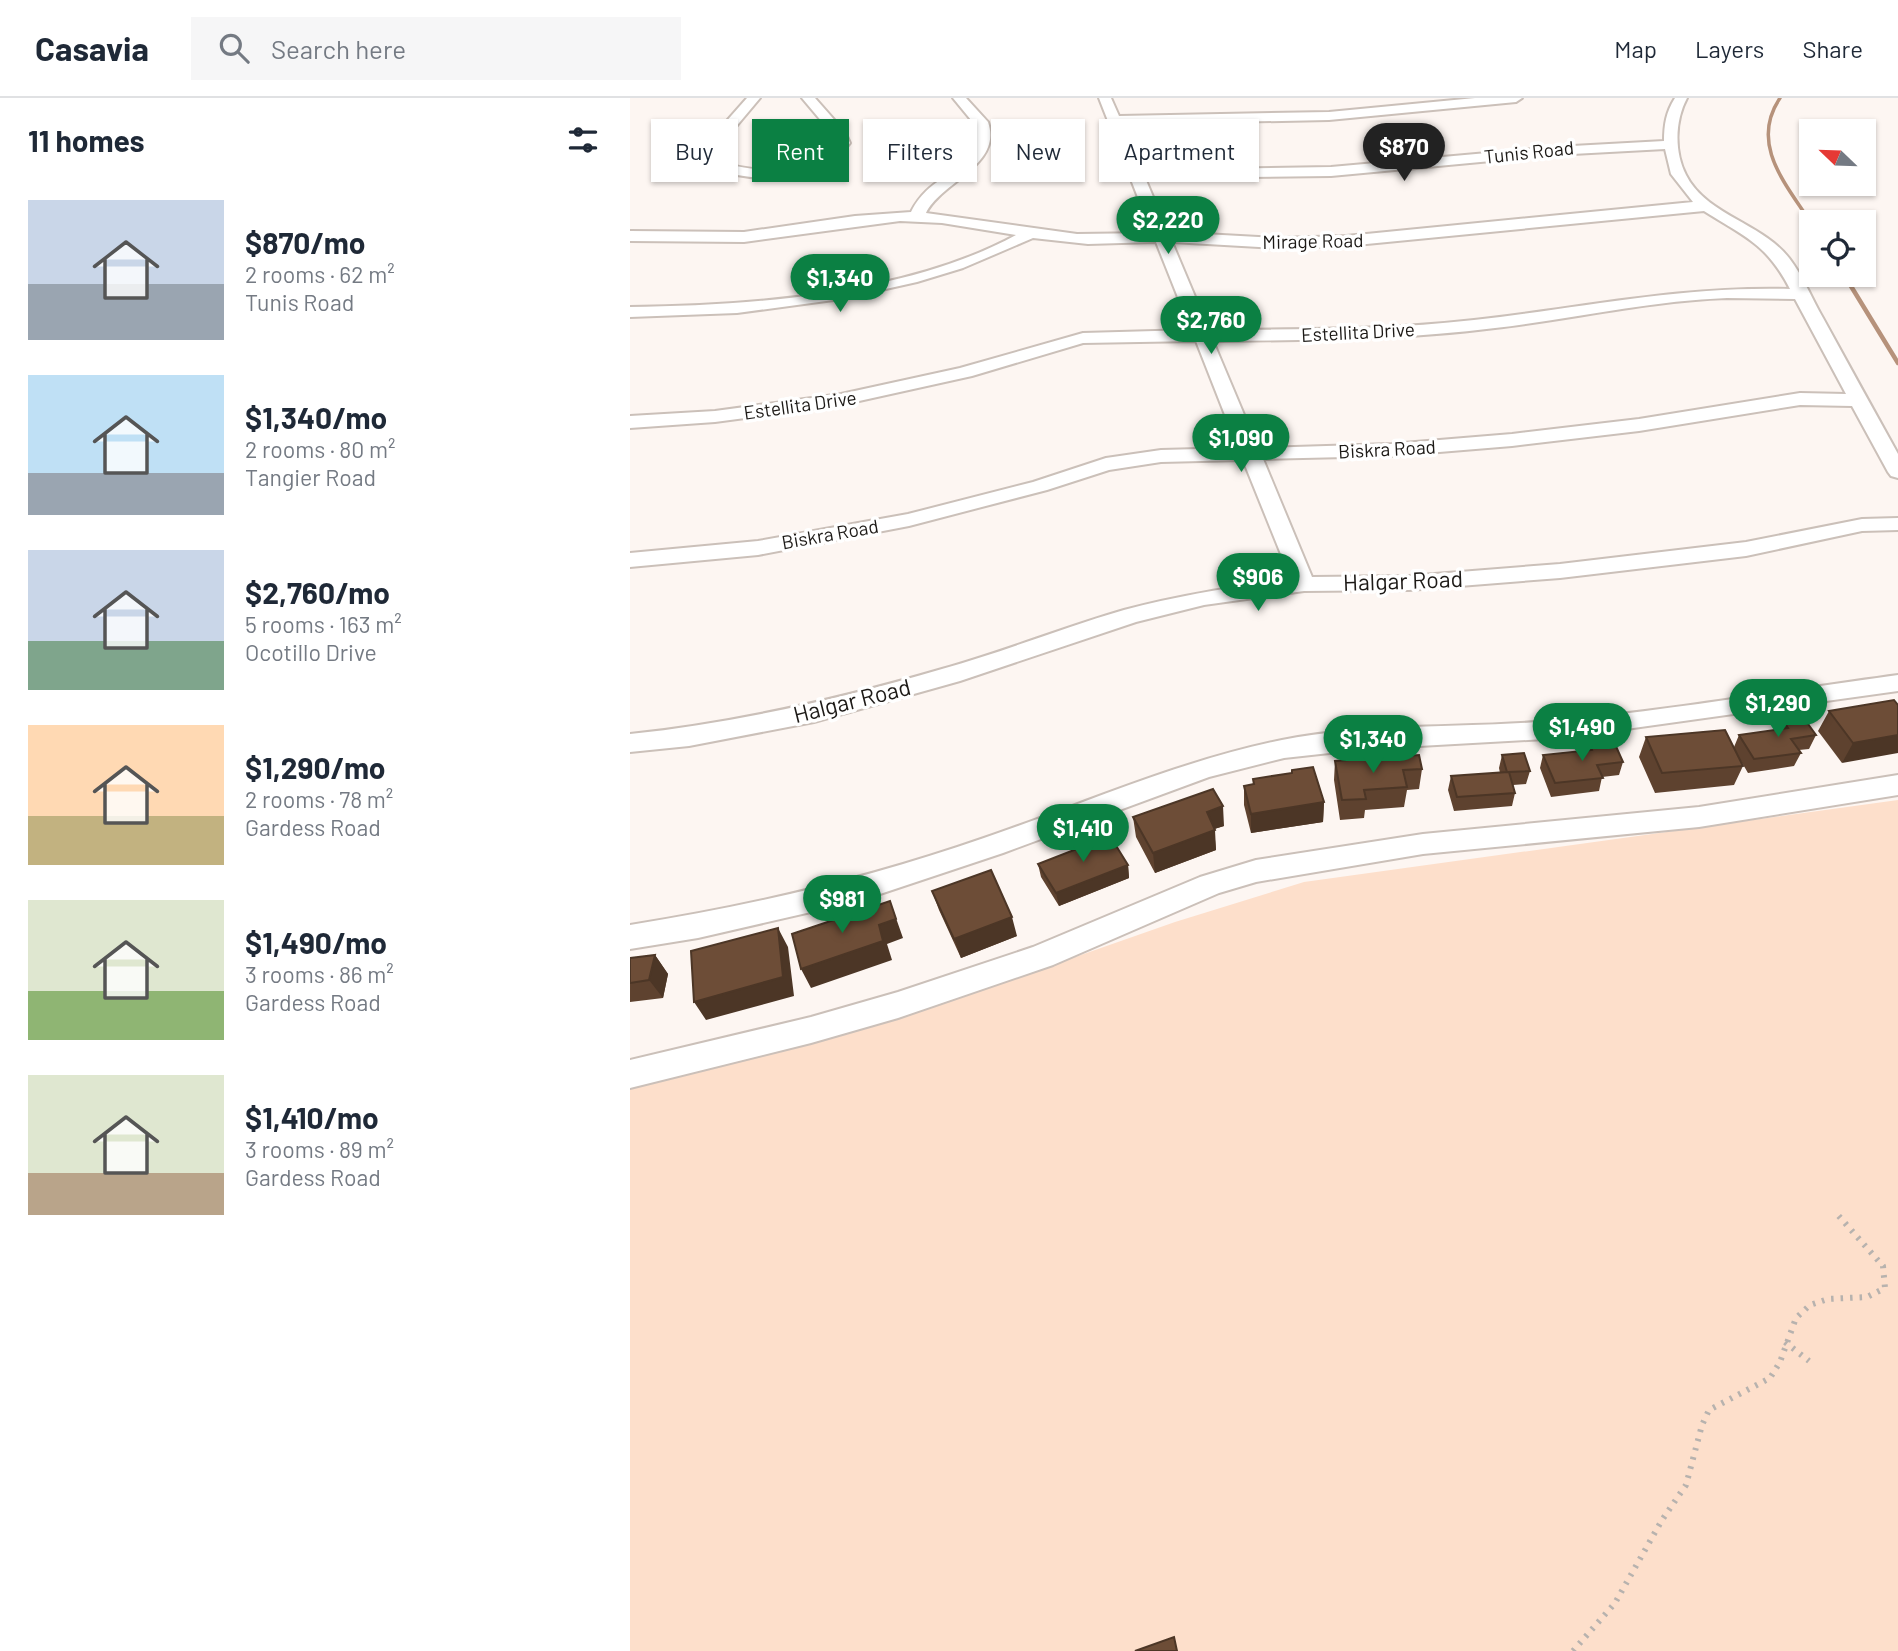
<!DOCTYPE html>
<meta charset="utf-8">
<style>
body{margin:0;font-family:Barlow,sans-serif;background:#f6f6f7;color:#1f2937;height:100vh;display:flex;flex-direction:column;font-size:26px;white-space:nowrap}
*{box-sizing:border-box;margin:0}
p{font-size:23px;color:#747a83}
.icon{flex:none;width:38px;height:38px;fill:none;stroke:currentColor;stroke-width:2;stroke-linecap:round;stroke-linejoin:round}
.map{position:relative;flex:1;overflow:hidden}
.panel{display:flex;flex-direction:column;background:#fff;width:630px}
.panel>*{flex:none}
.top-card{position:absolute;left:21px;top:21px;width:665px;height:63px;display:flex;gap:14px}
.needle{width:46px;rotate:293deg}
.tools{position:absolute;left:1169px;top:21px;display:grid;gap:14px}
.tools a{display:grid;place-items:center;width:77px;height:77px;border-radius:0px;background:#fff;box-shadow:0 2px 5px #0004;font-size:35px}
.price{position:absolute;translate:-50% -60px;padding:0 16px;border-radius:24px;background:#0b8043;color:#fff;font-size:23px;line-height:46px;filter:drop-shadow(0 2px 4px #0008)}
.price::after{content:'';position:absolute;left:50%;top:42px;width:21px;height:16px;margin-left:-10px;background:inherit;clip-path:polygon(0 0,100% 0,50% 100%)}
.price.on{background:#222;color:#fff}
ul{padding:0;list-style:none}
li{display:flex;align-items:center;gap:21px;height:175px;padding:0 28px}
li span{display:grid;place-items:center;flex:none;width:196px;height:140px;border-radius:0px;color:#555}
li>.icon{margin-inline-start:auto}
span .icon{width:84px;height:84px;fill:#fffc;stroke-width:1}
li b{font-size:30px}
h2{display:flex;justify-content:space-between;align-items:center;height:84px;padding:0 28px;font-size:30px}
.pill{padding:0 24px;border-radius:0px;background:#fff;box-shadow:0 2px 5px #0004;font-size:24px;line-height:63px}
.pill.on{background:#0b8043;color:#fff}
header{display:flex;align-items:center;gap:42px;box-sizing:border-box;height:98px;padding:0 35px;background:#fff;border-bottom:2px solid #e0e1e3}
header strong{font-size:33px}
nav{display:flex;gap:38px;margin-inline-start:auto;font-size:24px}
.search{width:490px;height:63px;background:#f6f6f7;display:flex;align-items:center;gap:18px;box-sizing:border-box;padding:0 24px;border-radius:0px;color:#747a83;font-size:26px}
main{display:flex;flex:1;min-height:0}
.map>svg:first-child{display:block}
.green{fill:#fddfcb}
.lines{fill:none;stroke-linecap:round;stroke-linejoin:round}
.stream-far1{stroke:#b6927b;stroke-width:3.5}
.stream{stroke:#b6927b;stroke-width:4.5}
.minor-casing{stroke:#cbc0b9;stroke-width:4}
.path{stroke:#b7b2ae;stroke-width:6;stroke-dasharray:2.5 7;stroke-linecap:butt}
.minor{fill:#fff;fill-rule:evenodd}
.wall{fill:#5e422f}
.shaded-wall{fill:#4c3626}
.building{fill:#6d4d37;stroke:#4c3626;stroke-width:2}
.labels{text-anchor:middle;stroke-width:7;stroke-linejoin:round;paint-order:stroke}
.far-street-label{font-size:19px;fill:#1c1916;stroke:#fff}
.street-label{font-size:23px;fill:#1c1916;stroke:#fff}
</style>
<header>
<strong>Casavia</strong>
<div class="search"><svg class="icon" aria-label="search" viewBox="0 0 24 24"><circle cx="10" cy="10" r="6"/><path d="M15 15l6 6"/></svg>Search here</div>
<nav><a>Map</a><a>Layers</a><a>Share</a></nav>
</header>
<main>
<section class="panel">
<h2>11 homes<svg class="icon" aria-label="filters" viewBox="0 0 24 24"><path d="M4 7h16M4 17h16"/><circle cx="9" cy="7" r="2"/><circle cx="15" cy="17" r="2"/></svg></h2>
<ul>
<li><span style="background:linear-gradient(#c9d6e8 60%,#9aa5b1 0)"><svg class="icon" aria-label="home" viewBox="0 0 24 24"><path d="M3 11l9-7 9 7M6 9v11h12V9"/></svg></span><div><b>$870/mo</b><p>2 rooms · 62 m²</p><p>Tunis Road</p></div></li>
<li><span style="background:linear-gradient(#bfe0f5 70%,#9aa5b1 0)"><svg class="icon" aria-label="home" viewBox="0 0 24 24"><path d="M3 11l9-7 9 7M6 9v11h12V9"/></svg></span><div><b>$1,340/mo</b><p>2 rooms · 80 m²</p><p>Tangier Road</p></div></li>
<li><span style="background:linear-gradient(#c9d6e8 65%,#7fa58c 0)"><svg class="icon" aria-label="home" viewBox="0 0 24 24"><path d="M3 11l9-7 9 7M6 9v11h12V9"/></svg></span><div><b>$2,760/mo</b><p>5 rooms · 163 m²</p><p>Ocotillo Drive</p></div></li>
<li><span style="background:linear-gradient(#ffd9b3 65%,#c2b280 0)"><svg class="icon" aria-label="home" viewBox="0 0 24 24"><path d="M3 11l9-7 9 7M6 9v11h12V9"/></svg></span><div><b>$1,290/mo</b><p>2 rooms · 78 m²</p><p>Gardess Road</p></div></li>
<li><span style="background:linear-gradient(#dfe7d0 65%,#8fb573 0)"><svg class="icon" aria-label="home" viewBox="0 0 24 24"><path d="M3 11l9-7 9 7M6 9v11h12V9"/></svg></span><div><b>$1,490/mo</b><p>3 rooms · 86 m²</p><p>Gardess Road</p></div></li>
<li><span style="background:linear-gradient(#dfe7d0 70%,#b9a48a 0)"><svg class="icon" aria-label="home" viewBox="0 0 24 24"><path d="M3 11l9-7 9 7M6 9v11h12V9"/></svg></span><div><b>$1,410/mo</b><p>3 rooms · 89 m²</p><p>Gardess Road</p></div></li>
</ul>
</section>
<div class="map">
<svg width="1268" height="1553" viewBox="0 0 1268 1553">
<rect width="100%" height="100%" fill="#fdf6f2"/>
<path class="green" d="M 1268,702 L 1268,1553 L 0,1553 L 0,980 L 69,972 L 320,903 L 545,824 L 674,784 Z"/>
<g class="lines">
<path class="stream-far1" d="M 1150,0 C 1119,46 1156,86 1181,125
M 1214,177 L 1217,182"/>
<path class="stream" d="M 1216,180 L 1268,265"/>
<defs>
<path id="minor" d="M 117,0 L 130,0 L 83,56 L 83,60 C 121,78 176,76 206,44 L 204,38 L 172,0 L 185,0 L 215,34 L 220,45 C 187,88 116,87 71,65 L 71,52 Z
M 323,0 L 336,0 L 358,24 C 373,67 311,84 296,115 L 447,136 L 522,135 L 469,0 L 481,0 L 489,18 L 699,14 L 845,0 L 892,0 L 886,4 L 699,22 L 492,26 L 511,72 L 701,69 L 924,49 L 1034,43 C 1034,27 1036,14 1045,0 L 1057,0 C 1045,22 1044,54 1056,77 C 1076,117 1132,125 1159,160 C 1173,178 1182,201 1193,220 C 1218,266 1243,311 1268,356 L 1268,380 L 1261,378 L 1258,374 L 1222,308 L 1170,307 L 1009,333 L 882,348 L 761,358 L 633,361 L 682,479 L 779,478 L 930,466 L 1116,444 L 1232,421 L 1268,420 L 1268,432 L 1232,433 L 1116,458 L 930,480 L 779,492 L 674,493 L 574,507 L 506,524 L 330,583 L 184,624 L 59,648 L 0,654 L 0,636 C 106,625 209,601 312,571 C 373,554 432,530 494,512 C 549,497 604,489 661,481 L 613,362 L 531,364 L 479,372 L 417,392 L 279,428 L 128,457 L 0,469 L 0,455 L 128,443 L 278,416 L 403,384 L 476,360 L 531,352 L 608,350 L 566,243 L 453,245 L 342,278 L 211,307 L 85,324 L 0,330 L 0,318 L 85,313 L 211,296 L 330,270 L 453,235 L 561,232 L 526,144 L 458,146 L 403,140 L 333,170 L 287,184 L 211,201 L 107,215 L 0,219 L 0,209 C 121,208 278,196 386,137 L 312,125 L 270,123 L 114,144 L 0,143 L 0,133 L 114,134 L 225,118 L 281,114 C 303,71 338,84 346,28 ZM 1035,51 L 1041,76 L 1063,104 L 716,138 L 648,140 L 538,134 L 515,80 L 701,78 L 924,57 ZM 1074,113 C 1115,139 1136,145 1160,191 C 1049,188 952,210 844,222 C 756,232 667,231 579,232 L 542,144 L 648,150 L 716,148 ZM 1097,200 L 1165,201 L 1216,296 L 1170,295 L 1009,321 L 882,336 L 761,346 L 628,350 L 583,243 C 677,242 771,242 865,230 C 942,221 1019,203 1097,200 Z
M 1268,577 L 1268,593 L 932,640 L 736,651 L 654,660 L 579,679 L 373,755 L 229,803 L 68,840 L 0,851 L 0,827 C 121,808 239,780 354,740 C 453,706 549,663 652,642 C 743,624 839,631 932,622 C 1044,612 1156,592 1268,577 Z
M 1268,677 L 1268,697 L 1069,729 L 793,756 L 626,784 L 589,795 L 423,867 L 268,920 L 181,945 L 0,990 L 0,962 L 181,919 L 268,894 L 403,849 L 570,779 L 626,762 L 793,736 L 1069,709 Z"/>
</defs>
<use href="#minor" class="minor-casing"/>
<path class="path" d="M 1155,1244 L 1179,1263
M 943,1553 L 985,1505 L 1032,1422 L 1056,1387 L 1072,1327 L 1079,1312 L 1140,1280 L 1150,1264 L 1166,1220 L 1180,1207 L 1198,1201 L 1237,1199 L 1255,1190 L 1253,1168 L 1207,1116"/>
<use href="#minor" class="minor"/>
</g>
<path class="wall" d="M 1268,607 L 1212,665 L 1188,633 L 1199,613 Z
M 1152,621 L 1186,637 L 1179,651 L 1169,652 L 1171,655 L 1164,668 L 1118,675 L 1111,663 L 1113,668 L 1104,687 L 1025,695 L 1009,659 L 1016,639 L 1104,649 L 1109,637 L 1147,632 Z
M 960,646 L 993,664 L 989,677 L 972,679 L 969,693 L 921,699 L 910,670 L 913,657 L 958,652 Z
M 872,657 L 900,673 L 896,686 L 883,687 L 885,695 L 882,708 L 824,713 L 818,692 L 821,678 L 870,675 L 869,670 Z
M 705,663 L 792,671 L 789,691 L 777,692 L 774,709 L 735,712 L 734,720 L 710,722 L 704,682 Z
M 623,681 L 694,704 L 693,724 L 621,735 L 614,707 L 614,688 L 623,686 Z
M 503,719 L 594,728 L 584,731 L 586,752 L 525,775 L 506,739 Z
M 408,766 L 498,767 L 499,780 L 429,808 L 411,779 Z
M 302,793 L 387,838 L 331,860 L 309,812 Z
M 25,857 L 38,876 L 33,900 L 0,904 L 0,860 Z"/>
<path class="shaded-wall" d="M 1268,637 L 1268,655 L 1212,665 L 1223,645 Z
M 694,704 L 693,724 L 621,735 L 621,716 Z
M 593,708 L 594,728 L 578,733 L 577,714 Z
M 585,732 L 586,752 L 525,775 L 523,755 Z
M 498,767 L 499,780 L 429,808 L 426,795 Z
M 260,803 L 273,840 L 257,846 L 262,862 L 181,890 L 171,871 L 249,827 Z
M 382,819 L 387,838 L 331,860 L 324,841 Z
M 148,830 L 158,849 L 164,898 L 76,922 L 64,904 Z
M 25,857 L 38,876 L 33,900 L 19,882 Z"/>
<path class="building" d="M 1264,602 L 1268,607 L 1268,637 L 1223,645 L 1199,613 Z
M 1173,619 L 1186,637 L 1161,641 L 1171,655 L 1124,661 L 1109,637 L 1158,630 L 1152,621 Z
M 1095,632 L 1113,668 L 1032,675 L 1016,639 Z
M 984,644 L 993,664 L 967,667 L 973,680 L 925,685 L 913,657 L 962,652 L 960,646 Z
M 894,655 L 900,673 L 879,674 L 885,695 L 827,699 L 821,678 L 877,674 L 872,657 Z
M 789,657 L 792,671 L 773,672 L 777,689 L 734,692 L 736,701 L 712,702 L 705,663 Z
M 683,669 L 694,704 L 621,716 L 614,688 L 624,686 L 623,681 L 662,675 L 662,672 Z
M 583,691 L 593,708 L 577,714 L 585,732 L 523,755 L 503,719 Z
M 480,738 L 498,767 L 426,795 L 408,766 Z
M 361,772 L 382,819 L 324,841 L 302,793 Z
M 260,803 L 266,821 L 249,827 L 253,843 L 171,871 L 162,836 Z
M 148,830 L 153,879 L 64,904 L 61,853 Z
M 25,857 L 19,882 L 0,885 L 0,860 Z
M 544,1539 L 547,1553 L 505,1553 Z"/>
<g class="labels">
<g class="far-street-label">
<text transform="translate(899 54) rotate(-6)" y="7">Tunis Road</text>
<text transform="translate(683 143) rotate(-1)" y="7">Mirage Road</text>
<text transform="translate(728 234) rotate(-3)" y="7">Estellita Drive</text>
<text transform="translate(170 307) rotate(-8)" y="7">Estellita Drive</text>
<text transform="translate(757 351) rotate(-3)" y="7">Biskra Road</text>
<text transform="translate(200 436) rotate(-10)" y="7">Biskra Road</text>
</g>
<g class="street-label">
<text transform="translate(773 483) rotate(-2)" y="8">Halgar Road</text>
<text transform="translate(222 603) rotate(-14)" y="8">Halgar Road</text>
</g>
</g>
</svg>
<div class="tools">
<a><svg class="needle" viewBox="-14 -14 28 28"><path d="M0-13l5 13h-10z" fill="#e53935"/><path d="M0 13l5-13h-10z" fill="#747a83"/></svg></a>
<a><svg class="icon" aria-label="locate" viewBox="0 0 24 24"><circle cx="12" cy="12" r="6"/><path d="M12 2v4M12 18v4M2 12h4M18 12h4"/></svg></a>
</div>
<b class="price on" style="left:774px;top:85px">$870</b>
<b class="price" style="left:538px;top:158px">$2,220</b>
<b class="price" style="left:210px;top:216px">$1,340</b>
<b class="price" style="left:581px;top:258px">$2,760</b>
<b class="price" style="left:611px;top:376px">$1,090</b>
<b class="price" style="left:628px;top:515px">$906</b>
<b class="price" style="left:1148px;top:641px">$1,290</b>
<b class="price" style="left:952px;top:665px">$1,490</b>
<b class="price" style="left:743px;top:677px">$1,340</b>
<b class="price" style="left:453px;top:766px">$1,410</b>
<b class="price" style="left:212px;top:837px">$981</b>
<div class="top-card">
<a class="pill">Buy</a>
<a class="pill on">Rent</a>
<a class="pill">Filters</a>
<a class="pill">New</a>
<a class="pill">Apartment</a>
</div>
</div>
</main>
